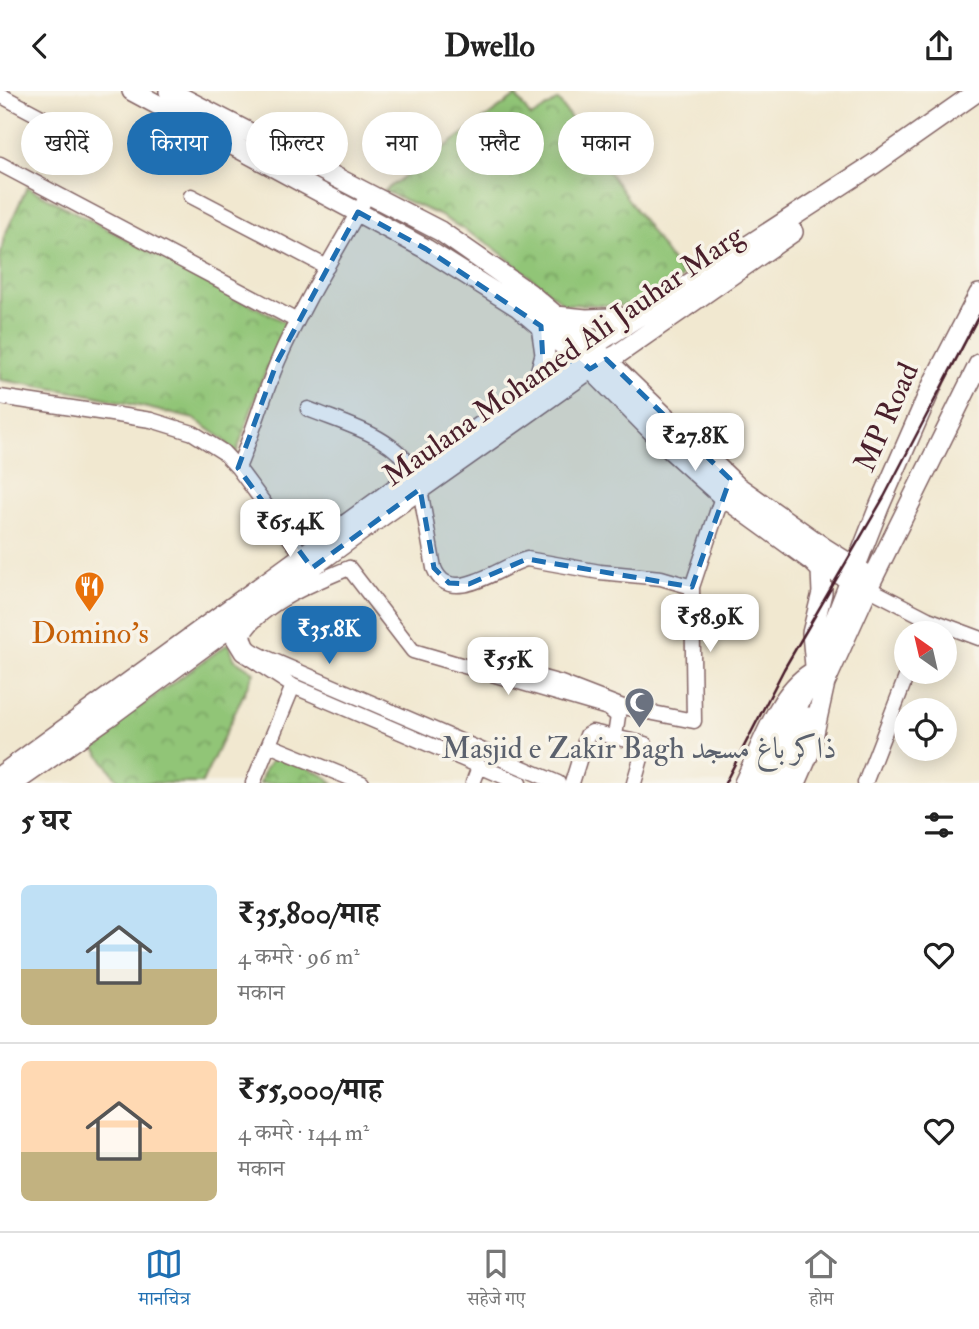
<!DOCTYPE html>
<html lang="hi">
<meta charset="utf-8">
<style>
body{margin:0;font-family:"IM FELL Double Pica",Amiri,"Noto Serif Devanagari",serif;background:#f2f2f2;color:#222;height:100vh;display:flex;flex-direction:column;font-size:26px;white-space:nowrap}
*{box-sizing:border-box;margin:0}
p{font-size:23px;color:#767676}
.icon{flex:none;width:38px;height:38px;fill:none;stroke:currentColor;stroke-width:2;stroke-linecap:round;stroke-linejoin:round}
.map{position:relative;height:692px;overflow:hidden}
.details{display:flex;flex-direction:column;background:#fff;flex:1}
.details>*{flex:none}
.hud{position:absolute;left:21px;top:21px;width:938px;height:63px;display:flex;gap:14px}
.needle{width:46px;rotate:326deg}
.fabs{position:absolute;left:894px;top:530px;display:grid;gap:14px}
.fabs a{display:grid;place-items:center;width:63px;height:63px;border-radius:50%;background:#fff;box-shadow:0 4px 18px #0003;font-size:35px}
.price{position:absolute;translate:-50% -60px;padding:0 16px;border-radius:14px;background:#fff;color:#222;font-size:23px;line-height:46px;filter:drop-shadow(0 2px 4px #0008)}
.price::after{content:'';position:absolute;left:50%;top:42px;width:21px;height:16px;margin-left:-10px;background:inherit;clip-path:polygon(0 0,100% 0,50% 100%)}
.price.selected{background:#1f6fb2;color:#fff}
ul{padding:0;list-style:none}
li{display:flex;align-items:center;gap:21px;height:175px;padding:0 21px}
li+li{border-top:2px solid #e0e0e0}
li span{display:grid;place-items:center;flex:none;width:196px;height:140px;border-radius:10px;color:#555}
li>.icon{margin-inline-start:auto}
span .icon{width:84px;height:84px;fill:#fffc;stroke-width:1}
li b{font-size:30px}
h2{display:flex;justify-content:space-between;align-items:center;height:84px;padding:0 21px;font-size:30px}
.pill{padding:0 24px;border-radius:32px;background:#fff;box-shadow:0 4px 18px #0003;font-size:24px;line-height:63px}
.pill.selected{background:#1f6fb2;color:#fff}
header{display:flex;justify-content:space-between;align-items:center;height:91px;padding:0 21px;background:#fff;font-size:32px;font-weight:700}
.menu{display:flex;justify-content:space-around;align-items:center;height:98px;border-top:2px solid #e0e0e0;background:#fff;font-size:19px;color:#767676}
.menu a{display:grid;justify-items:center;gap:4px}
.menu .selected{color:#1f6fb2}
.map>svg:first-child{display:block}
.park{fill:url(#park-crowns);stroke:#6e7251;stroke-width:2}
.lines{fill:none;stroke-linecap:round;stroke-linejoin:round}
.minor-casing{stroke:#846565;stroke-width:17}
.major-casing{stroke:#846565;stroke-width:22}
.minor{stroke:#fff;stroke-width:14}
.major{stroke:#fff;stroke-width:19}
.rail{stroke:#4a1f2b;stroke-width:2.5}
.marked{fill:#1f6fb2;fill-opacity:0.2;stroke:#1f6fb2;stroke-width:5;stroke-dasharray:14 9;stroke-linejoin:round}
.labels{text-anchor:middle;stroke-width:7;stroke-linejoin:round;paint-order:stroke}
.street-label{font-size:30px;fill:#4a1f2b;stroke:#f7f3e8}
.food-label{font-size:30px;fill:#c56008;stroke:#f7f3e8}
.worship-label{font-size:30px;fill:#5b616d;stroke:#f7f3e8}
</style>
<header><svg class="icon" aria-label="back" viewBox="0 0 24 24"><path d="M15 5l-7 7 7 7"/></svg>Dwello<svg class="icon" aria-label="share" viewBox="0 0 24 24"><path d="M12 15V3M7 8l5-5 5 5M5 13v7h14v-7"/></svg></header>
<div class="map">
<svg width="979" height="692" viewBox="0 0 979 692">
<defs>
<pattern id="park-crowns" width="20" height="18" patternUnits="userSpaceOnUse" patternTransform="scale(1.75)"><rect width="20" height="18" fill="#91c577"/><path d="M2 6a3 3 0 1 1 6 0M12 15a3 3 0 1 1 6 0" fill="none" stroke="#789f62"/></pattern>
</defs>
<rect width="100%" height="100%" fill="#f7f3e8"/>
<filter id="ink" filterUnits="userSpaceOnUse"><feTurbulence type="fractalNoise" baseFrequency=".0143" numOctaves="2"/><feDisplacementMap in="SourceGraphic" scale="14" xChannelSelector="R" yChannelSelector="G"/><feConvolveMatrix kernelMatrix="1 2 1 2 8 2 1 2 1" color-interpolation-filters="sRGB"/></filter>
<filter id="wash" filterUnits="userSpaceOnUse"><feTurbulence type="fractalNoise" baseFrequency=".00686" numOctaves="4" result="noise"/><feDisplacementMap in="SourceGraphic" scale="28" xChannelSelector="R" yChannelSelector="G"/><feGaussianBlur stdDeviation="1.57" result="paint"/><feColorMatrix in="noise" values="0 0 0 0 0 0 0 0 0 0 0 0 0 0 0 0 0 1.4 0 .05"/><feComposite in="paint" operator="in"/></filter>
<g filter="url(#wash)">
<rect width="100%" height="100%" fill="#f1e8d0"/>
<path class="park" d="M 516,5 L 531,26 L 558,9 L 683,186 L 632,215 L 564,213 L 493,156 L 439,124 L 384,100 Z
M 27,96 L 288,233 L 261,291 L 236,363 L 223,348 L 194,328 L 92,304 L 0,289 L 0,168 L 4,146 Z
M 229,552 L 234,568 L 254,581 L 202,692 L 120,692 L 90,651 Z
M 275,665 C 297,672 316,678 334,692 L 260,692 L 265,678 Z"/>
</g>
<g filter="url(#ink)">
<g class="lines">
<defs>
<path id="minor" d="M 0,4 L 100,57
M 0,73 L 297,230
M 191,105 L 327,176
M 0,306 L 151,329 L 193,342 L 223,361 L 238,377 L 309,473
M 308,318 C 347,334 393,344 416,383
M 238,377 C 253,342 263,305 278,270 C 303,212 338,158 368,103
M 420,398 L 434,477 C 450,518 503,473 527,468 L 600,481 L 661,487 L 692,496
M 868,497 L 928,528 L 979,547
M 228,539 L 242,562 L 293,595 L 519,692
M 489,572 L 561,592 L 623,616 L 694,630 L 692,496 L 725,397
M 269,654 L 362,692
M 253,692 L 293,595
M 473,692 L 479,676
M 558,692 L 267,567 C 253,560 246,560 244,542 C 265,511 315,491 349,477 L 413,560 L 608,617 L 618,625 L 615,645
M 572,692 L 587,644 L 592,641 L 645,653 L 634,692
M 865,692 L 908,581"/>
<path id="major" d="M 132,0 L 426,158 L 518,216 L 593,280 L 671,359 L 721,404 L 812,470 L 868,497
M 169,0 L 440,140 L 529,202 L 593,256 L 737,395 L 823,456 L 872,487
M 556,225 L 586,228 L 637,226
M 537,294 L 545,263 L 541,235
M 812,470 L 821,479 L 822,502 L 812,542 L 815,575
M 0,685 L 576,266 L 874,73 L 978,0
M 14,692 L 107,627 L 361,440 L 590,278 L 618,263 L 793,141
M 744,692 C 761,657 778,602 811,582
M 761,692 L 815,579 L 879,416 L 935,288 L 979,203
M 778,692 L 809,626
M 796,692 L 810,660 L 825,592 L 868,497 L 979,273"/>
</defs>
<use href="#minor" class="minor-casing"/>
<use href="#major" class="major-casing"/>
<use href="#minor" class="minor"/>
<use href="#major" class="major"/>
<path class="rail" d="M 725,692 L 784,578 L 884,406 L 979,224"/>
</g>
</g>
<path class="marked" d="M 358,121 L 426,158 L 541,235 L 544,289 L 576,266 L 590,278 L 606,268 L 730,388 L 692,496 L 527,468 L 469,493 L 449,492 L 434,477 L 420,398 L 312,477 L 238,377 L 277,271 Z"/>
<defs>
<symbol id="restaurant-pin" viewBox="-11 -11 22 30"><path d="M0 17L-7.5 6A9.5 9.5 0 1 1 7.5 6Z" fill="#e8710a" stroke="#f7f3e8"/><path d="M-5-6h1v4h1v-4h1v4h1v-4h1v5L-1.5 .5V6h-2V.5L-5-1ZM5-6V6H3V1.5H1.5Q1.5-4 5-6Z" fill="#fff"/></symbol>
<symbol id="mosque-pin" viewBox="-11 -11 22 30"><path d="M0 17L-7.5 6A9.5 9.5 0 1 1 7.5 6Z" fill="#6b7280" stroke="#f7f3e8"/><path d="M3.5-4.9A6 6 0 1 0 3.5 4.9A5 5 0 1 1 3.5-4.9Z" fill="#fff"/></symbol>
</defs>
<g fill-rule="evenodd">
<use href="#restaurant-pin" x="72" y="478" width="35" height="47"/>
<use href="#mosque-pin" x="622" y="594" width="35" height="47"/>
</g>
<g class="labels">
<g class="street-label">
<text transform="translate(563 264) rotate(-35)" y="10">Maulana Mohamed Ali Jauhar Marg</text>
<text transform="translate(886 326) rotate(-66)" y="10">MP Road</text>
</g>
<g class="food-label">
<text x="90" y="552">Domino's</text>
</g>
<g class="worship-label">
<text x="639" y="667">Masjid e Zakir Bagh ذاکر باغ مسجد</text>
</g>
</g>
</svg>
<div class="fabs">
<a><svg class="needle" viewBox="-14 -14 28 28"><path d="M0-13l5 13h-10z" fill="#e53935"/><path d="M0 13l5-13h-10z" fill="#767676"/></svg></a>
<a><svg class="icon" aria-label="locate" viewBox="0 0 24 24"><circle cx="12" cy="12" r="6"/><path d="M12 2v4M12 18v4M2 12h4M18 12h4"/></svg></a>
</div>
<b class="price" style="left:695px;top:382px">₹27.8K</b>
<b class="price" style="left:290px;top:468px">₹65.4K</b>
<b class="price" style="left:710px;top:563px">₹58.9K</b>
<b class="price selected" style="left:329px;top:575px">₹35.8K</b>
<b class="price" style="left:508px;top:606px">₹55K</b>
<div class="hud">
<a class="pill">खरीदें</a>
<a class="pill selected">किराया</a>
<a class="pill">फ़िल्टर</a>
<a class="pill">नया</a>
<a class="pill">फ़्लैट</a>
<a class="pill">मकान</a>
</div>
</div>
<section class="details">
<h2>5 घर<svg class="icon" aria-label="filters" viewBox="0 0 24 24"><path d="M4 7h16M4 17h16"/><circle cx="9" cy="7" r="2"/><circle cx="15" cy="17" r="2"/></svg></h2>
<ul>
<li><span style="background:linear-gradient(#bfe0f5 60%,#c2b280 0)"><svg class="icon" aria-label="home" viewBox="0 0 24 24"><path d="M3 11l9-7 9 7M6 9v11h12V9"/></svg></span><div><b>₹35,800/माह</b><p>4 कमरे · 96 m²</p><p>मकान</p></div><svg class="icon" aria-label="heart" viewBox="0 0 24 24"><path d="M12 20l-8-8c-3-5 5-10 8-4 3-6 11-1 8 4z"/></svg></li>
<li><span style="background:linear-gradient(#ffd9b3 65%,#c2b280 0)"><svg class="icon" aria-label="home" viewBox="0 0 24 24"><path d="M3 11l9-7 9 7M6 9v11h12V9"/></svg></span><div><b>₹55,000/माह</b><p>4 कमरे · 144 m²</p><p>मकान</p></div><svg class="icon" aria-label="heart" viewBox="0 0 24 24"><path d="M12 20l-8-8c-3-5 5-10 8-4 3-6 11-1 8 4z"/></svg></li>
</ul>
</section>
<nav class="menu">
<a class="selected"><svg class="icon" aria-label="map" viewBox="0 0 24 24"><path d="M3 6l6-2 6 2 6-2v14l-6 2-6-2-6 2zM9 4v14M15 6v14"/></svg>मानचित्र</a>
<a><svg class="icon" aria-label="saved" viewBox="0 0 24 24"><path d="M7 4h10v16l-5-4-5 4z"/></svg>सहेजे गए</a>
<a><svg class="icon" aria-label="home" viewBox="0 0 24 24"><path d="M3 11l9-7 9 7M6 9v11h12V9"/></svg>होम</a>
</nav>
